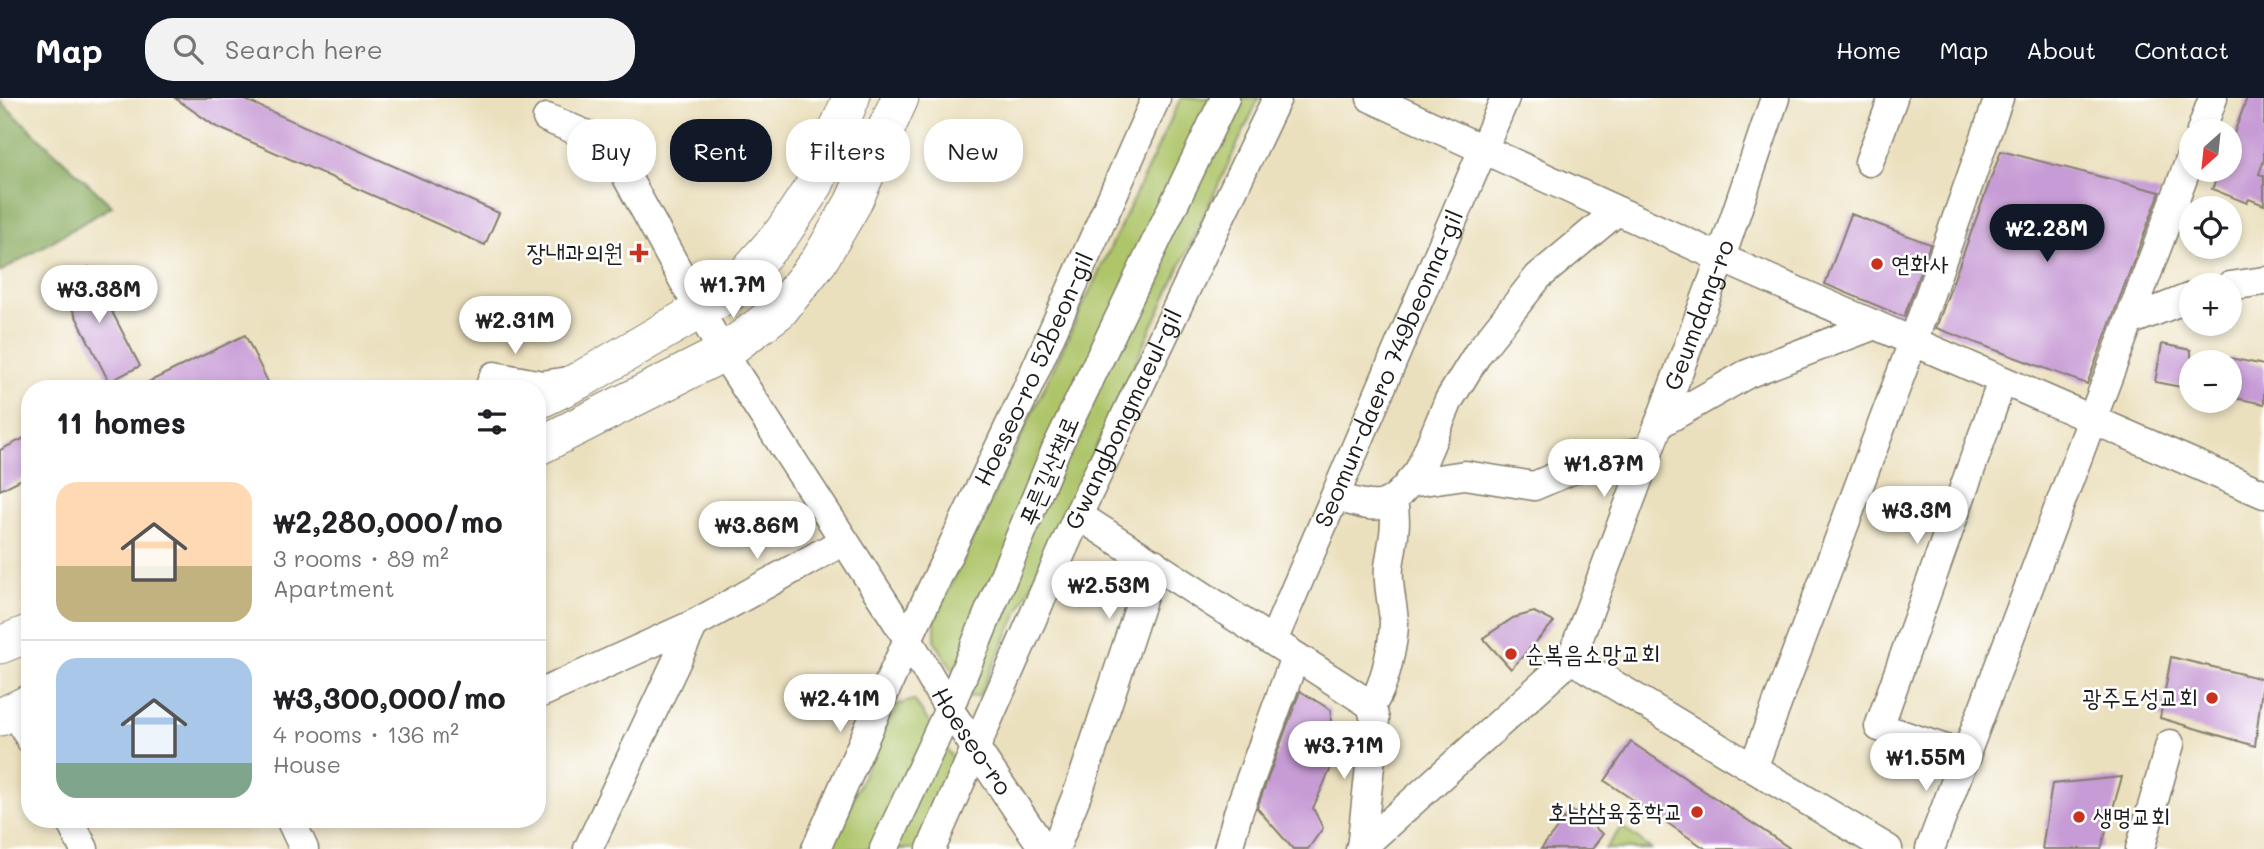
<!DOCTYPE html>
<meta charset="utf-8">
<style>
body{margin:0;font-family:Mali,"Poor Story",sans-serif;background:#f2f2f2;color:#202124;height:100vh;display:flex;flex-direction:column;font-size:26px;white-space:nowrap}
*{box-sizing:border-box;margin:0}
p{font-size:23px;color:#757577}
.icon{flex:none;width:38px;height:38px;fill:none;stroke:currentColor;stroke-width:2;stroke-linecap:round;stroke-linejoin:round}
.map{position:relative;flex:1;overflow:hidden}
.panel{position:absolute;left:21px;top:282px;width:525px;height:448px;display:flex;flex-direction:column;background:#fff;border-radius:28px;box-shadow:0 4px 10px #0003}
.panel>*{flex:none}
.hud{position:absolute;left:567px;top:21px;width:665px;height:63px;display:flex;gap:14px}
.needle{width:46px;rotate:207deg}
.controls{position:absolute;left:2179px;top:21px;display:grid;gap:14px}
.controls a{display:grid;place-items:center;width:63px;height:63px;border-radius:50%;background:#fff;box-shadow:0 4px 10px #0003;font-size:35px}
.price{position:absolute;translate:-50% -60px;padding:0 16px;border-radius:24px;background:#fff;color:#222;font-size:23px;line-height:46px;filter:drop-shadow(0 2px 4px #0008)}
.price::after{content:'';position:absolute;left:50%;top:42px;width:21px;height:16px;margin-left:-10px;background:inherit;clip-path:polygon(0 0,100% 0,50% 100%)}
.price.active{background:#111827;color:#fff}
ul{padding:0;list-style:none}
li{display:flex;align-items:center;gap:21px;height:175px;padding:0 35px}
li+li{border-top:2px solid #e0e0e0}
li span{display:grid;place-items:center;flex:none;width:196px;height:140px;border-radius:21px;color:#555}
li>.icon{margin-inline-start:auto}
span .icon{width:84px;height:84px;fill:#fffc;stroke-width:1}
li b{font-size:30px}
h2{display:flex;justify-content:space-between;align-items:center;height:84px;padding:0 35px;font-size:30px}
.pill{padding:0 24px;border-radius:28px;background:#fff;box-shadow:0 4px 10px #0003;font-size:24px;line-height:63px}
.pill.active{background:#111827;color:#fff}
header{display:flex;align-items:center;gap:42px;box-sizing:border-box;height:98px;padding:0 35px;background:#111827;color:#fff}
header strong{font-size:33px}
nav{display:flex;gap:38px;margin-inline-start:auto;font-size:24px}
.search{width:490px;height:63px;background:#f2f2f2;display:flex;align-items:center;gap:18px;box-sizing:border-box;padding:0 24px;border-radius:28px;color:#757577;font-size:26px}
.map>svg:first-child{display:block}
.green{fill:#aec56a;stroke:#657043;stroke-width:2}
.forest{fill:#8aaa5e;stroke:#53633d;stroke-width:2}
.building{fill:#c79bd5}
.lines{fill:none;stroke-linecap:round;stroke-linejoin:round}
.minor-casing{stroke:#847e6d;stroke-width:31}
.major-casing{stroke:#847e6d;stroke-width:39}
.minor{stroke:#fff;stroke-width:28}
.major{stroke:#fff;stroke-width:37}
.poi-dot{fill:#c8321e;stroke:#fff;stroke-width:2.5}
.labels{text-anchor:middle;stroke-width:5;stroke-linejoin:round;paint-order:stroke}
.poi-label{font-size:24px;fill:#1c1c1c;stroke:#fff;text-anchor:end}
.street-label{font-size:24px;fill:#1c1c1c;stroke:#fff}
</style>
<header>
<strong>Map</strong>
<div class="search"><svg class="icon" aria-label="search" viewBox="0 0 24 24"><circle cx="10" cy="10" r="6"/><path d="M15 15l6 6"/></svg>Search here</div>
<nav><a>Home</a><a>Map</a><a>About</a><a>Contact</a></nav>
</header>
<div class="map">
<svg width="2264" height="751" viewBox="0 0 2264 751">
<rect width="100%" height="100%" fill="#fff"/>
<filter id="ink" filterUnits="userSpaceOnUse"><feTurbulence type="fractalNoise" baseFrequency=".0143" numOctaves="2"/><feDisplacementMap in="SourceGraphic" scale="14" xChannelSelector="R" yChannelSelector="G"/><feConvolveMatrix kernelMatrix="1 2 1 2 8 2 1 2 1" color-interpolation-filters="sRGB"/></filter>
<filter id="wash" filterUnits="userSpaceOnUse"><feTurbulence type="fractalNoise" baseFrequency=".00686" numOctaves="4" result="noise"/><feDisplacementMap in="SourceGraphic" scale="28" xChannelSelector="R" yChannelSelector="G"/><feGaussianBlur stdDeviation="1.57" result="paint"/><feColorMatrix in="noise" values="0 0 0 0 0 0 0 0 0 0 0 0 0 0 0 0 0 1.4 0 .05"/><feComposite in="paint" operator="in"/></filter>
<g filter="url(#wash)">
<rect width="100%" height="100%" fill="#ebe0be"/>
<path class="green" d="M 1181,0 L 1259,0 L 979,598 L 969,599 L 935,543 L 935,521 Z
M 914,602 L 958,668 L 920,751 L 830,751 L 895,607 Z
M 1622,729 L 1651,751 L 1605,751 Z"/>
<path class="forest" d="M 0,3 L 112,108 L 0,174 Z"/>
<g id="blocks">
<path class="building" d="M 175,0 L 241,0 L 499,115 L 485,147 L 215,28 Z
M 2247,0 L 2264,0 L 2264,62 L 2259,76 L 2264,78 L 2264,107 L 2249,101 L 2247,105 L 2212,91 L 2220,72 L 2230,72 L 2230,46 Z
M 2001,53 L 2160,94 L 2087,286 L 1936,230 Z
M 1851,116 L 1930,146 L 1904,219 L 1825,186 Z
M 89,169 L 140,268 L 109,284 L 59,185 Z
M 245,237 L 271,290 L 136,290 Z
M 2162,246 L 2191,252 L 2191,291 L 2155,284 Z
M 2230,260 L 2264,267 L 2264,306 L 2230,299 Z
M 30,337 L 30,377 L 0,392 L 0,352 Z
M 1534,514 L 1554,524 L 1511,571 L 1483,540 L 1513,520 Z
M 2171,559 L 2263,581 L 2255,648 L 2160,620 Z
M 1300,593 L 1331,612 L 1330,672 L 1313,710 L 1323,730 L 1308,751 L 1293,751 L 1257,710 Z
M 1631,644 L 1791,751 L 1706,751 L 1605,683 Z
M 2122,679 L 2101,751 L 2042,751 L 2052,686 Z
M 1571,712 L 1603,736 L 1592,751 L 1541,751 Z"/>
</g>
</g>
<g filter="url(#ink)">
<use href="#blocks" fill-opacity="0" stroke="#847e6d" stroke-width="2"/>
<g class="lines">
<defs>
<g id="minor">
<path d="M 1371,0 L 1721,160 L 2264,396"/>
<path id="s1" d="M 547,20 L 601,43 L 617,61 L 723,255 L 908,541 L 949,611 L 1044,751"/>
<path d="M 2201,33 L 2213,0"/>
<path d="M 1869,64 L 1893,0"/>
<path d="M 2230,188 L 2264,183"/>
<path d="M 2130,223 L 2191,199"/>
<path d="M 489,290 L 494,278 L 542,287 L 569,283"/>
<path d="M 1659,326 L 1747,276 L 1875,227"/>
<path d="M 1409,385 L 1419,373 L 1449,302 L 1478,255 L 1538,179 L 1617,113"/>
<path d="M 1336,399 C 1372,408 1383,417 1409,385 L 1465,377 L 1534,388 L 1593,363 L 1649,352"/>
<path d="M 1078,417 L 1371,607 L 1375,622 L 1361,751"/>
<path id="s2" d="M 1273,543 L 1505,0"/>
<path d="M 1571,561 L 1888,751"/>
<path d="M 537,597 L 694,526 L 844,443"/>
<path d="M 1371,607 C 1384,592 1394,544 1394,524 C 1393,506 1387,487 1389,469 C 1392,446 1398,427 1393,404"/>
<path d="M 15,612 L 30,641"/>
<path d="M 1967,658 L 1879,629 L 2002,283"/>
<path d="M 1753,670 L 1913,244 L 1999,0"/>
<path d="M 69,721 L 84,751"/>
<path d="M 290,721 L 304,751"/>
<path d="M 588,751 L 694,526"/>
<path id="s3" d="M 816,751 L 908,541 L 1026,293 L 1156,0"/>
<path d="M 884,751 L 949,611 L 1056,351 L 1225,0"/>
<path id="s4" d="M 931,751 L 1078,417 L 1277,0"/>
<path d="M 1055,751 L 1080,689 L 1154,465"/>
<path d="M 1228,751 L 1238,715 L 1295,559"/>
<path id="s5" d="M 1360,751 L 1571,561 L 1721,160 L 1775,0"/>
<path d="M 1930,751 L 2191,59"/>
<path d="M 2140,751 L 2170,646"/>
</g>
<path id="major" d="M 537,303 L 582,281 L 729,195 L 783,134 L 815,86 L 851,0
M 537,349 L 723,255 L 779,213 L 819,163 L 853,105 L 900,0
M 0,547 L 30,535
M 0,619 L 30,605"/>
</defs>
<use href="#minor" class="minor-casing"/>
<use href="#major" class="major-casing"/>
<use href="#minor" class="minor"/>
<use href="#major" class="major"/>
</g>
</g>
<g class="poi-dot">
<path d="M635.5 144.5h7v7h7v7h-7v7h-7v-7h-7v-7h7z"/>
<circle cx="1877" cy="166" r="7"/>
<circle cx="1511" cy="556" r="7"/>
<circle cx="2212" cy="600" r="7"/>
<circle cx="1697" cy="714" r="7"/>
<circle cx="2079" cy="719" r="7"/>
</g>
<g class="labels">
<g class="poi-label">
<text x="623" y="163">장내과의원</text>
<text x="1891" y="174" text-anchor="start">연화사</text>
<text x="1525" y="564" text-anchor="start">순복음소망교회</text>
<text x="2198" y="608">광주도성교회</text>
<text x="1683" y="722">호남삼육중학교</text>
<text x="2093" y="727" text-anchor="start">생명교회</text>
</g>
<g class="street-label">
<text dy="8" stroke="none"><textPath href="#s5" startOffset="651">Geumdang-ro</textPath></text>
<text dy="8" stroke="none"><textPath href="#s3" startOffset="527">Hoeseo-ro 52beon-gil</textPath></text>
<text dy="8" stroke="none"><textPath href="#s2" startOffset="296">Seomun-daero 749beonna-gil</textPath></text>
<text dy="8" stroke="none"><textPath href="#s4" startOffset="471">Gwangbongmaeul-gil</textPath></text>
<text transform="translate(1049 373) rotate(-67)" y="8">푸른길산책로</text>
<text dy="8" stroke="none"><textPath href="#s1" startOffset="765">Hoeseo-ro</textPath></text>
</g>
</g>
</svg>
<div class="controls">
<a><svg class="needle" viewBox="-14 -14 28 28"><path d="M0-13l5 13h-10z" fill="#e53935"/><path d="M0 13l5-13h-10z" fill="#757577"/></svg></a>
<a><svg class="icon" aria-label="locate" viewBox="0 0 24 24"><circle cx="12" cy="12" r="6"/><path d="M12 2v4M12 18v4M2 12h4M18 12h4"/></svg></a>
<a>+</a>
<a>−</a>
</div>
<b class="price active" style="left:2047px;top:166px">₩2.28M</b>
<b class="price" style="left:733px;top:222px">₩1.7M</b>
<b class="price" style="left:99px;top:227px">₩3.38M</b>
<b class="price" style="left:515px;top:258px">₩2.31M</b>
<b class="price" style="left:1604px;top:401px">₩1.87M</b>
<b class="price" style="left:1917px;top:448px">₩3.3M</b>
<b class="price" style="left:757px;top:463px">₩3.86M</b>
<b class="price" style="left:1109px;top:523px">₩2.53M</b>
<b class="price" style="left:840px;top:636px">₩2.41M</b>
<b class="price" style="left:1344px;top:683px">₩3.71M</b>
<b class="price" style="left:1926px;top:695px">₩1.55M</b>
<div class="hud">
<a class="pill">Buy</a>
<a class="pill active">Rent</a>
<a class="pill">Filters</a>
<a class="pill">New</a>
</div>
<section class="panel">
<h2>11 homes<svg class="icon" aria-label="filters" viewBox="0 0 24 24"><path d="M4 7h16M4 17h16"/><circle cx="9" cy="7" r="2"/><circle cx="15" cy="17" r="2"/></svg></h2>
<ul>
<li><span style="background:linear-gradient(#ffd9b3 60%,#c2b280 0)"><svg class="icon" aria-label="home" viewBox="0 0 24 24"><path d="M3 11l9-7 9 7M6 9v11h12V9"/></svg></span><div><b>₩2,280,000/mo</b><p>3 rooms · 89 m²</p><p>Apartment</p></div></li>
<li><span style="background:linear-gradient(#a9c7e8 75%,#7fa58c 0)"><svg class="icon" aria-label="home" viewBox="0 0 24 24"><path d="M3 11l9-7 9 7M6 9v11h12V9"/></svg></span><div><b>₩3,300,000/mo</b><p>4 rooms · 136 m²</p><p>House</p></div></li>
</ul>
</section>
</div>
